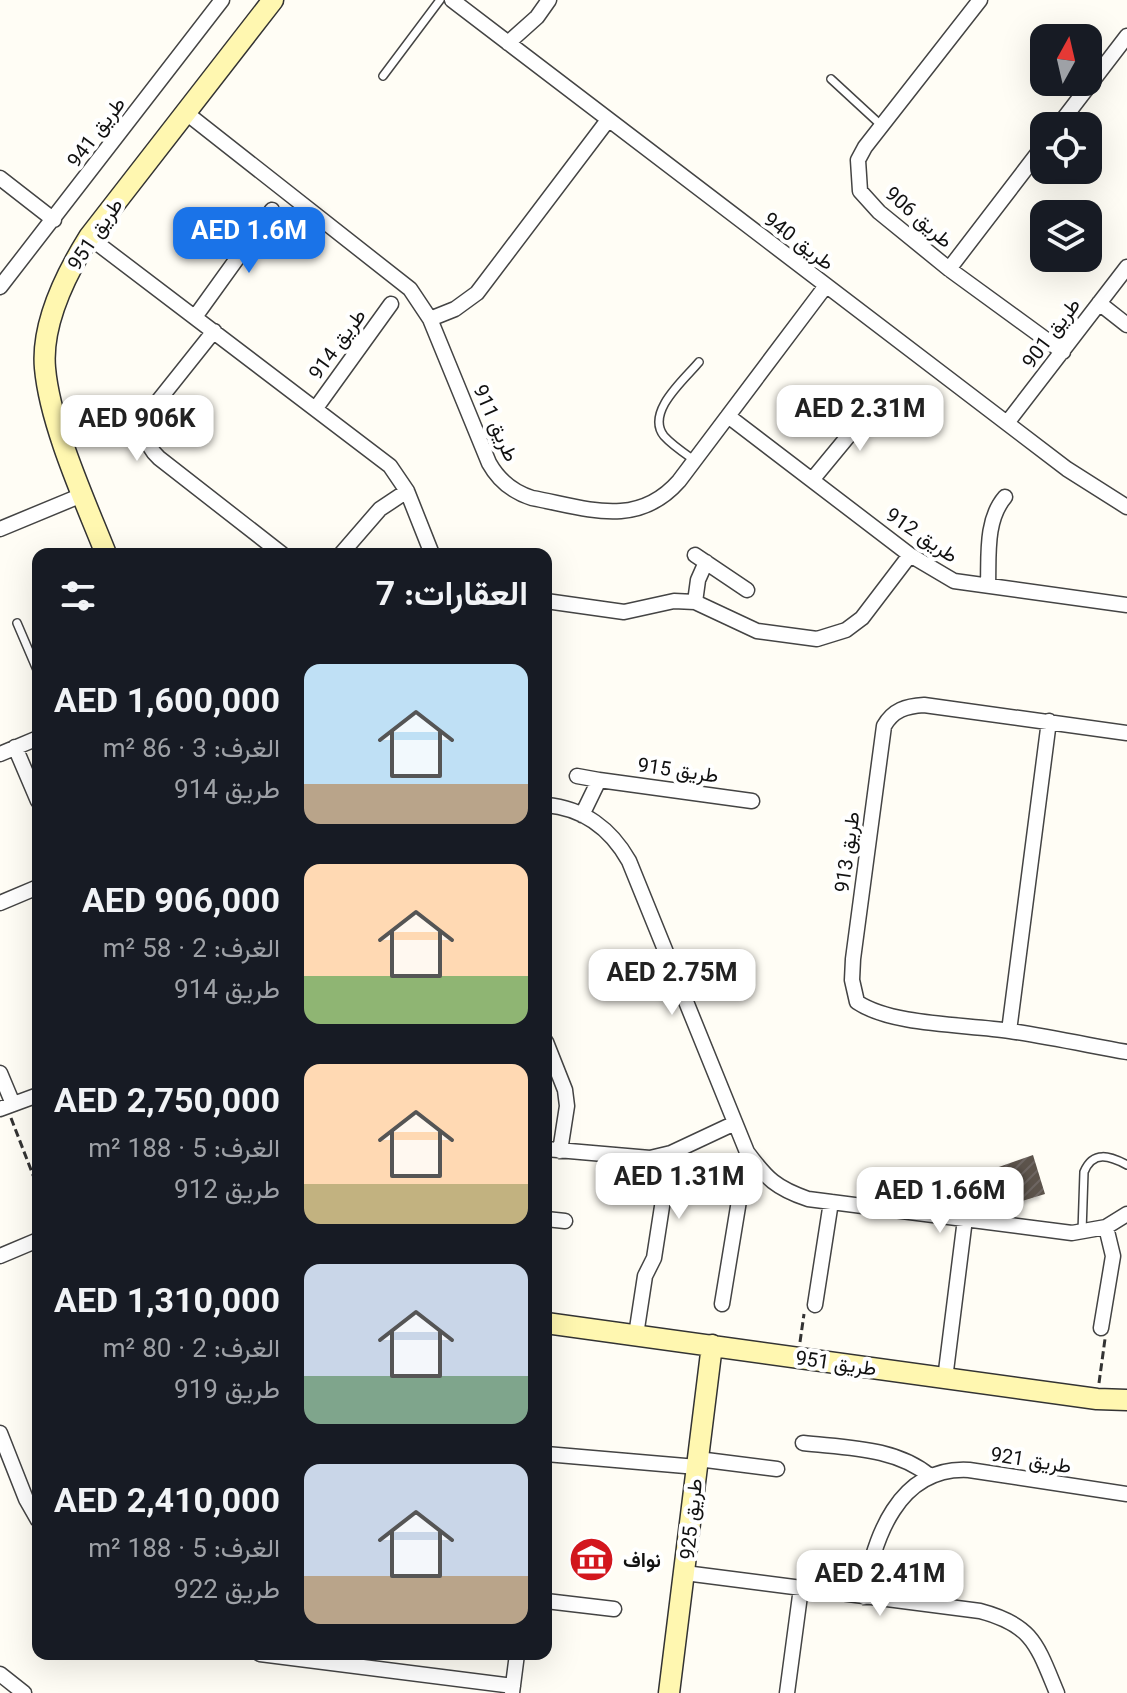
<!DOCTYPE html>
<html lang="ar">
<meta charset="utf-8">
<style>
body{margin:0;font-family:Georgia,Vazirmatn,serif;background:#20242c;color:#f1f3f6;direction:rtl;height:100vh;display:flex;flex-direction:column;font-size:30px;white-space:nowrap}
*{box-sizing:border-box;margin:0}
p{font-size:26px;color:#9ea1a6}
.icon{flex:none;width:44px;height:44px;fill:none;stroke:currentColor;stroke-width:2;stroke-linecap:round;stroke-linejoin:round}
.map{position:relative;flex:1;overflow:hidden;direction:ltr}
.side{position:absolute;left:32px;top:548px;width:520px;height:1112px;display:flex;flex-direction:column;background:#171b24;border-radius:16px;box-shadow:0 8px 32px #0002;direction:rtl}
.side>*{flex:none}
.needle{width:52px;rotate:8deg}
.controls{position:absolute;left:1030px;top:24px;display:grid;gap:16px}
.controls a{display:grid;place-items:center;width:72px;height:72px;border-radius:16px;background:#171b24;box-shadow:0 8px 32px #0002;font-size:40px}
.price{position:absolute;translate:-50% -68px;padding:0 18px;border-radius:16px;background:#fff;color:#222;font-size:26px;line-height:52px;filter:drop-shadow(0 2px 4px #0008)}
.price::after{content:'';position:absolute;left:50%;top:48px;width:24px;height:18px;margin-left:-12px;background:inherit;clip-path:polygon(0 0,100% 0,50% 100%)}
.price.on{background:#1a73e8;color:#fff}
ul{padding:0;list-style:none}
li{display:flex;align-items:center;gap:24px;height:200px;padding:0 24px}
li span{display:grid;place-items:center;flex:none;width:224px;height:160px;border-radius:16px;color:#555}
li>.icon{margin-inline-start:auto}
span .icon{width:96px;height:96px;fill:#fffc;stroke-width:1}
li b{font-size:34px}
h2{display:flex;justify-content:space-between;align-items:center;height:96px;padding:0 24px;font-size:34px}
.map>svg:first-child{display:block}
.building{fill:url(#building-hatch);filter:url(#shadow)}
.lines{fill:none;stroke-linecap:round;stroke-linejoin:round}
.lane-casing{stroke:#444;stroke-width:10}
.street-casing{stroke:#444;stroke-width:17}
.secondary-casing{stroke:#333;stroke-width:23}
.path{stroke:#333;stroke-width:3;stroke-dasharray:8 4;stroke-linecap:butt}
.lane{stroke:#fff;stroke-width:7}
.street{stroke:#fff;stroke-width:14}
.secondary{stroke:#fff7b0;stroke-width:20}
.labels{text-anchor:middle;stroke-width:8;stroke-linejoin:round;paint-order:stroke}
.street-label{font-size:20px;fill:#111;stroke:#fff}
.poi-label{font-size:20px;font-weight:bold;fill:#111;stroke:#fff;text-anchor:start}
</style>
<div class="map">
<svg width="1127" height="1693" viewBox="0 0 1127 1693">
<defs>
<pattern id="building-hatch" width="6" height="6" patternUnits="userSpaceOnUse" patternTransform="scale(2)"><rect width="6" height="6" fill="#5b524c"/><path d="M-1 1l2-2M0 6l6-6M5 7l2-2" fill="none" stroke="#6e6662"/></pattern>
<filter id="shadow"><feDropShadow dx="-4.5" dy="4.5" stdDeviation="2" flood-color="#0004"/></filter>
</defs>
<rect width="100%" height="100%" fill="#fffdf5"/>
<path class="building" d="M 1033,1155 L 1045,1194 L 1019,1202 L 1018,1197 L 989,1205 L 979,1174 Z"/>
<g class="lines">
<defs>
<path id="lane" d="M 383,76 L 440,0
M 831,79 L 882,126
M 694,460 C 684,453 672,445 664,436 C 645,412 685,379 699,362
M 17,623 L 38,672
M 1082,1232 L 1084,1172 C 1093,1150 1110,1156 1127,1165"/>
<path id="street" d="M 452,0 L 1067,469 L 1127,507
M 980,0 L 865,147 L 858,160 L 860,191 L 879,212 L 949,269 L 1063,352
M 508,43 L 537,17 L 549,0
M 185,112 L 410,289 L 430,319 L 489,463 C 499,481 513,492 532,498 C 586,508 637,529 679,481 L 825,287
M 1058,126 L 1127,36
M 0,178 L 54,220
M 89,237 L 390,466 L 407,491 L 432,554
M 949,269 L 1044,145
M 0,287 L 222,0
M 1099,303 L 1127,325
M 195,317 L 272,210
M 430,319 L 455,309 L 477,293 L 608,120
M 214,331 L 151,410 C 142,427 144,444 159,458 L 282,554
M 316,408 L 391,304
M 728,416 L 910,555 L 954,581 L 1127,605
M 1007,423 L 1127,267
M 812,480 L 878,400
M 0,529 L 82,495
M 341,554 L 380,509 L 407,491
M 695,555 L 747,590
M 988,585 C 989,557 985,520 1005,497
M 546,601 L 624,612 L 674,601 L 695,602 L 757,631 L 817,639 L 846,630 L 862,618 L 910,555
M 695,602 L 698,580 L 706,562
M 1127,733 L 924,705 C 906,706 893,710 884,726 L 853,959 L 852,980 L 857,1002 C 893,1026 966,1024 1010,1031 C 1049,1037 1088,1045 1127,1052
M 15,747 L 38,801
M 0,754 L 38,738
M 577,776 L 599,780
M 546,805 C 583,808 611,829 629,861 L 747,1152 C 767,1179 776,1188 808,1199 L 1072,1233 L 1106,1227 L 1127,1214
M 582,815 L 599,780 L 752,801
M 0,903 L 38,887
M 1009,1031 L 1049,721
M 546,1042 L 565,1090 L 567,1106 L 560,1151
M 0,1073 L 13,1104
M 0,1109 L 38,1095
M 546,1149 L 650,1158 L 671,1153 L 735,1123
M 546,1219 L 565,1221
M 0,1256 L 38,1240
M 722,1304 L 747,1152
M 815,1305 L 831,1202
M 1101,1328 L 1113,1256 L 1106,1227
M 636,1335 L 645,1276 L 654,1258 L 665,1187 L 663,1155
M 945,1379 L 965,1219
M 0,1433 L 26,1499 L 38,1520
M 803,1443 C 846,1448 895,1447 930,1476
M 546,1454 L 697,1467
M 698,1459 L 777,1469
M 685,1573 L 980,1611 C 1033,1625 1037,1645 1057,1693
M 864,1597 C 873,1539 898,1466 969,1470 L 1127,1494
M 546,1601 L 614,1609
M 260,1654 L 513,1686
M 0,1674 L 24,1693
M 512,1693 L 517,1654
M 787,1693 L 801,1588"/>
<path id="secondary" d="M 106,554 C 85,501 50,425 45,368 C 41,323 66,274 89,237 L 273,0
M 546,1323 L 1097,1399 L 1127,1400
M 669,1693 L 712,1345"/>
</defs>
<use href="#lane" class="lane-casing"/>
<use href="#street" class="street-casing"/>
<use href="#secondary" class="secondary-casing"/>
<path class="path" d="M 11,1118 L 38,1188
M 800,1342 L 804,1314
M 1099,1383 L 1105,1339"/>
<use href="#lane" class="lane"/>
<use href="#street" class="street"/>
<use href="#secondary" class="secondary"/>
</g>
<defs>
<symbol id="museum-disc" viewBox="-11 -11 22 22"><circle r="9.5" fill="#d3171e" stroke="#fff"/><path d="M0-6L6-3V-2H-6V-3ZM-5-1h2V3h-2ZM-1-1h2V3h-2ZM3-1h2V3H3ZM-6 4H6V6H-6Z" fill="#fff"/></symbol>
</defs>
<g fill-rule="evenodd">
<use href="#museum-disc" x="566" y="1534" width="51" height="51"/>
</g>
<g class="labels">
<g class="street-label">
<text transform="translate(96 132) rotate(-53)" y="7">طريق 941</text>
<text transform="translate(919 217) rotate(41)" y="7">طريق 906</text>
<text transform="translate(95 234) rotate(-56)" y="7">طريق 951</text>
<text transform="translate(799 241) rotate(37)" y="7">طريق 940</text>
<text transform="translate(1051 333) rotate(-53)" y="7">طريق 901</text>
<text transform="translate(337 344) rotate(-54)" y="7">طريق 914</text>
<text transform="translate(496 423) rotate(66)" y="7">طريق 911</text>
<text transform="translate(922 535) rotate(34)" y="7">طريق 912</text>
<text transform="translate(678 770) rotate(8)" y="7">طريق 915</text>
<text transform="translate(847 852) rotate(-82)" y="7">طريق 913</text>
<text transform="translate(836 1363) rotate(8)" y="7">طريق 951</text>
<text transform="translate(1031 1460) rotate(9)" y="7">طريق 921</text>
<text transform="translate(691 1519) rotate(-84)" y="7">طريق 925</text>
</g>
<g class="poi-label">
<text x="623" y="1567">نواف</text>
</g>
</g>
</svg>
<div class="controls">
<a><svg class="needle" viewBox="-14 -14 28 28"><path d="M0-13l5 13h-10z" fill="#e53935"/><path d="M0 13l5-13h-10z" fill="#9ea1a6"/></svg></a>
<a><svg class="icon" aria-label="locate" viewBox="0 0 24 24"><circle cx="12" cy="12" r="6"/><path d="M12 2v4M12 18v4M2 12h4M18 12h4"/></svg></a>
<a><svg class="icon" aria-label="layers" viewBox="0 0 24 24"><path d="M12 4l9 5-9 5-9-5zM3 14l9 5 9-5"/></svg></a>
</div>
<b class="price on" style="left:249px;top:275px">AED 1.6M</b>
<b class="price" style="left:860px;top:453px">AED 2.31M</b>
<b class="price" style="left:137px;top:463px">AED 906K</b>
<b class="price" style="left:672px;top:1017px">AED 2.75M</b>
<b class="price" style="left:679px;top:1221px">AED 1.31M</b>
<b class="price" style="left:940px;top:1235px">AED 1.66M</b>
<b class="price" style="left:880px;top:1618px">AED 2.41M</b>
<section class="side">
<h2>العقارات: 7<svg class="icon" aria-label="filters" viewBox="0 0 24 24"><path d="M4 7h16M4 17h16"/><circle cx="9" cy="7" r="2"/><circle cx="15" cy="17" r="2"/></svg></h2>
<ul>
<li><span style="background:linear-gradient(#bfe0f5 75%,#b9a48a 0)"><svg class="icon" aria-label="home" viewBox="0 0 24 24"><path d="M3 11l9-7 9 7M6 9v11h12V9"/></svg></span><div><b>AED 1,600,000</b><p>الغرف: 3 · 86 m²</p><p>طريق 914</p></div></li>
<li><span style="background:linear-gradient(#ffd9b3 70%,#8fb573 0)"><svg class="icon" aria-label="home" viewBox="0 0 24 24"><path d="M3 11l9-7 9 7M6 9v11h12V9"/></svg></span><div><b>AED 906,000</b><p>الغرف: 2 · 58 m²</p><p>طريق 914</p></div></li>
<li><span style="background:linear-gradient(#ffd9b3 75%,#c2b280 0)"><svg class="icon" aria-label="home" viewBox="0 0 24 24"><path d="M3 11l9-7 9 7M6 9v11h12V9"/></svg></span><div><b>AED 2,750,000</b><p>الغرف: 5 · 188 m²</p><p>طريق 912</p></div></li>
<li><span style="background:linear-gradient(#c9d6e8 70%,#7fa58c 0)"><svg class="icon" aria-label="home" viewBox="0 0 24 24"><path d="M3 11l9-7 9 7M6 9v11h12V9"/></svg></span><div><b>AED 1,310,000</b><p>الغرف: 2 · 80 m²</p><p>طريق 919</p></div></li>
<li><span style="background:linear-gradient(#c9d6e8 70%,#b9a48a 0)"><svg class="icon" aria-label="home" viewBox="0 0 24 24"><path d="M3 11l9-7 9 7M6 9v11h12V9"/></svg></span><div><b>AED 2,410,000</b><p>الغرف: 5 · 188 m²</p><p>طريق 922</p></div></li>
</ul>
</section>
</div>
